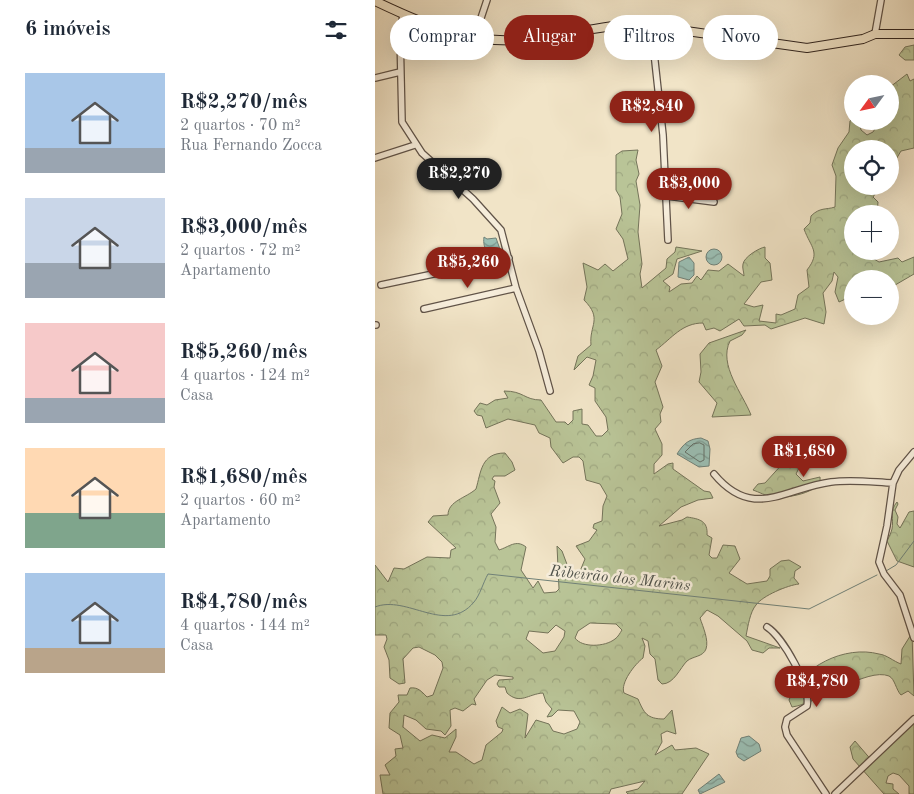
<!DOCTYPE html>
<html lang="pt">
<meta charset="utf-8">
<style>
body{margin:0;font-family:"Old Standard TT",serif;background:#f2f2f3;color:#1f2937;height:100vh;display:flex;flex-direction:column;font-size:19px;white-space:nowrap}
*{box-sizing:border-box;margin:0}
p{font-size:16px;color:#747a83}
.icon{flex:none;width:28px;height:28px;fill:none;stroke:currentColor;stroke-width:2;stroke-linecap:round;stroke-linejoin:round}
.map{position:relative;flex:1;overflow:hidden}
.details{display:flex;flex-direction:column;background:#fff;width:375px}
.details>*{flex:none}
.hud{position:absolute;left:15px;top:15px;width:449px;height:45px;display:flex;gap:10px}
.needle{width:32px;rotate:237deg}
.tools{position:absolute;left:469px;top:75px;display:grid;gap:10px}
.tools a{display:grid;place-items:center;width:55px;height:55px;border-radius:50%;background:#fff;box-shadow:0 5px 20px #0002;font-size:25px}
.price{position:absolute;translate:-50% -42px;padding:0 11px;border-radius:18px;background:#8f2418;color:#fff;font-size:16px;line-height:32px;filter:drop-shadow(0 1px 2px #0008)}
.price::after{content:'';position:absolute;left:50%;top:30px;width:15px;height:11px;margin-left:-8px;background:inherit;clip-path:polygon(0 0,100% 0,50% 100%)}
.price.selected{background:#222;color:#fff}
ul{padding:0;list-style:none}
li{display:flex;align-items:center;gap:15px;height:125px;padding:0 25px}
li span{display:grid;place-items:center;flex:none;width:140px;height:100px;border-radius:0px;color:#555}
li>.icon{margin-inline-start:auto}
span .icon{width:60px;height:60px;fill:#fffc;stroke-width:1}
li b{font-size:21px}
h2{display:flex;justify-content:space-between;align-items:center;height:60px;padding:0 25px;font-size:21px}
.pill{padding:0 18px;border-radius:22px;background:#fff;box-shadow:0 5px 20px #0002;font-size:18px;line-height:45px}
.pill.selected{background:#8f2418;color:#fff}
main{display:flex;flex:1;min-height:0}
.map>svg:first-child{display:block}
.forest{fill:url(#forest-crowns);stroke:#74745a;fill-rule:evenodd}
.green{fill:#b9c497;stroke:#74745a}
.water{fill:url(#water-waves);stroke:#708178}
.lines{fill:none;stroke-linecap:round;stroke-linejoin:round}
.shore{stroke:#657169;stroke-width:1}
.stream{stroke:#708178;stroke-width:1}
.minor-casing{stroke:#605348;stroke-width:8}
.major-casing{stroke:#2f231e;stroke-width:10}
.minor{stroke:#f6eddb;stroke-width:5.5}
.major{stroke:#f1e4c7;stroke-width:8}
.labels{text-anchor:middle;stroke-width:5;stroke-linejoin:round;paint-order:stroke}
.water-label{font-size:16px;font-style:italic;fill:#4f524b;stroke:#f6eddb}
</style>
<main>
<section class="details">
<h2>6 imóveis<svg class="icon" aria-label="filters" viewBox="0 0 24 24"><path d="M4 7h16M4 17h16"/><circle cx="9" cy="7" r="2"/><circle cx="15" cy="17" r="2"/></svg></h2>
<ul>
<li><span style="background:linear-gradient(#a9c7e8 75%,#9aa5b1 0)"><svg class="icon" aria-label="home" viewBox="0 0 24 24"><path d="M3 11l9-7 9 7M6 9v11h12V9"/></svg></span><div><b>R$2,270/mês</b><p>2 quartos · 70 m²</p><p>Rua Fernando Zocca</p></div></li>
<li><span style="background:linear-gradient(#c9d6e8 65%,#9aa5b1 0)"><svg class="icon" aria-label="home" viewBox="0 0 24 24"><path d="M3 11l9-7 9 7M6 9v11h12V9"/></svg></span><div><b>R$3,000/mês</b><p>2 quartos · 72 m²</p><p>Apartamento</p></div></li>
<li><span style="background:linear-gradient(#f6c9c9 75%,#9aa5b1 0)"><svg class="icon" aria-label="home" viewBox="0 0 24 24"><path d="M3 11l9-7 9 7M6 9v11h12V9"/></svg></span><div><b>R$5,260/mês</b><p>4 quartos · 124 m²</p><p>Casa</p></div></li>
<li><span style="background:linear-gradient(#ffd9b3 65%,#7fa58c 0)"><svg class="icon" aria-label="home" viewBox="0 0 24 24"><path d="M3 11l9-7 9 7M6 9v11h12V9"/></svg></span><div><b>R$1,680/mês</b><p>2 quartos · 60 m²</p><p>Apartamento</p></div></li>
<li><span style="background:linear-gradient(#a9c7e8 75%,#b9a48a 0)"><svg class="icon" aria-label="home" viewBox="0 0 24 24"><path d="M3 11l9-7 9 7M6 9v11h12V9"/></svg></span><div><b>R$4,780/mês</b><p>4 quartos · 144 m²</p><p>Casa</p></div></li>
</ul>
</section>
<div class="map">
<svg width="539" height="794" viewBox="0 0 539 794">
<defs>
<pattern id="forest-crowns" width="20" height="18" patternUnits="userSpaceOnUse" patternTransform="scale(1.25)"><rect width="20" height="18" fill="#b9c497"/><path d="M2 6a3 3 0 1 1 6 0M12 15a3 3 0 1 1 6 0" fill="none" stroke="#9fa882"/></pattern>
<pattern id="water-waves" width="16" height="10" patternUnits="userSpaceOnUse" patternTransform="scale(1.25)"><rect width="16" height="10" fill="#9bbfb4"/><path d="M0 5q4-4 8 0t8 0" fill="none" stroke="#7f9b92"/></pattern>
</defs>
<rect width="100%" height="100%" fill="#f1e4c7"/>
<filter id="stains"><feTurbulence type="fractalNoise" baseFrequency=".004" numOctaves="4"/><feColorMatrix values="0 0 0 0 .2 0 0 0 0 .09 0 0 0 0 .02 0 0 0 .5 -.17"/></filter>
<radialGradient id="worn" r=".72"><stop offset=".6" stop-color="#630" stop-opacity="0"/><stop offset="1" stop-color="#630" stop-opacity=".3"/></radialGradient>
<path class="forest" d="M 539,45 L 539,60 L 530,60 L 524,55 L 530,47 Z
M 532,74 L 535,81 L 539,79 L 539,148 L 526,151 L 520,161 L 520,172 L 515,178 L 515,149 L 478,149 L 478,186 L 505,187 L 498,197 L 503,202 L 502,214 L 478,214 L 478,251 L 492,251 L 494,256 L 504,262 L 523,258 L 527,262 L 539,257 L 539,274 L 515,288 L 515,279 L 478,279 L 477,296 L 464,302 L 460,292 L 463,277 L 459,272 L 457,281 L 448,293 L 451,312 L 449,324 L 430,318 L 396,329 L 390,325 L 369,326 L 364,319 L 345,331 L 339,328 L 331,330 L 328,323 C 307,323 297,338 281,350 L 287,366 L 280,382 L 288,407 L 285,414 L 286,422 L 280,429 L 287,444 L 287,455 L 279,464 L 279,474 L 293,464 L 298,463 L 298,469 L 329,491 L 335,492 L 338,498 L 323,500 L 306,507 L 284,526 L 307,520 L 312,517 C 325,519 333,521 332,535 L 337,538 L 334,555 L 337,558 L 342,558 L 348,545 L 360,546 L 365,559 L 354,573 L 372,584 L 392,581 L 395,576 L 395,569 L 406,561 L 414,560 L 426,567 L 420,571 L 419,578 L 424,584 C 413,585 387,596 381,605 C 375,612 373,626 371,636 L 405,648 L 394,648 L 388,653 L 377,650 L 372,641 L 343,616 L 332,610 L 325,618 C 328,627 334,640 331,649 C 328,657 318,656 312,661 C 305,668 299,684 287,684 L 283,680 L 280,659 L 275,654 L 273,641 L 267,638 L 270,646 L 268,658 C 260,664 245,683 249,693 L 263,699 C 269,713 272,719 289,719 L 297,710 L 301,734 L 292,731 L 286,734 L 287,742 L 280,755 L 297,745 L 300,750 L 321,748 L 334,754 L 307,794 L 253,794 L 251,792 L 263,789 L 270,781 L 236,789 L 234,794 L 8,794 L 5,775 L 15,775 L 10,765 L 21,756 L 20,749 L 28,748 L 25,735 L 14,728 L 15,713 L 24,702 L 23,695 L 32,695 L 35,688 C 43,687 46,691 52,697 L 58,695 L 68,668 L 67,662 L 60,655 L 44,647 L 38,648 L 28,659 L 30,683 L 24,684 L 15,678 L 14,660 L 9,647 L 12,639 L 11,635 L 0,635 L 0,565 L 13,582 L 19,568 L 29,569 L 52,557 L 75,558 L 76,550 L 81,548 L 53,522 L 58,516 L 73,515 C 73,501 91,498 101,489 C 106,472 106,453 130,453 L 137,462 L 140,470 L 130,476 L 119,476 L 117,479 L 120,481 L 119,487 L 125,503 L 116,514 L 121,527 L 120,542 L 124,550 C 134,547 141,539 151,547 L 146,570 L 158,588 L 163,581 L 169,593 L 181,592 L 184,589 L 182,546 L 187,551 L 196,575 L 203,576 L 210,559 L 201,546 L 214,541 L 222,530 L 218,528 L 219,524 L 227,521 L 228,506 L 232,496 L 225,484 L 211,480 L 208,461 L 204,457 L 198,457 L 188,463 L 176,447 L 175,438 L 164,433 L 160,425 L 133,419 L 111,428 L 107,416 L 102,415 L 99,411 L 105,403 L 112,405 L 120,400 L 133,398 L 129,391 C 149,391 149,400 166,400 L 181,422 L 190,422 L 193,425 L 198,420 L 198,411 L 207,409 L 207,424 L 213,425 L 221,436 L 227,436 L 233,430 L 231,417 L 220,401 L 220,388 L 214,385 L 218,376 L 221,360 L 212,357 L 199,370 L 203,356 L 216,345 C 214,325 228,319 209,300 L 212,287 L 208,263 L 223,270 L 230,264 L 238,271 L 253,259 L 248,239 L 241,229 L 247,214 L 245,197 L 241,190 L 241,155 L 247,151 L 263,150 L 261,160 L 264,174 L 261,181 L 265,205 L 263,232 L 267,264 L 265,274 L 267,288 L 291,268 L 292,259 L 300,252 L 301,247 L 327,251 L 302,259 L 298,274 L 288,281 L 295,287 L 294,292 L 306,284 L 317,283 L 322,276 L 326,280 L 333,270 L 344,271 L 353,264 L 369,276 C 369,272 367,268 368,264 C 369,257 384,248 390,247 L 390,258 L 395,263 L 397,280 L 386,282 L 369,304 L 379,307 L 388,305 L 384,321 L 401,323 L 401,314 L 406,315 L 420,309 L 423,295 L 434,287 L 432,270 C 446,252 436,248 429,229 L 435,223 L 436,216 C 445,207 451,210 460,207 L 461,176 L 457,165 L 463,148 L 474,132 L 475,121 L 477,119 L 478,121 L 484,121 L 486,130 L 492,135 L 498,132 L 505,121 L 515,121 L 515,87 ZM 215,623 L 241,624 L 247,630 C 245,633 243,637 240,639 C 230,647 207,648 200,638 L 203,631 ZM 181,625 L 190,631 L 189,637 L 180,651 L 168,653 L 151,639 L 154,631 L 173,633 ZM 120,675 L 138,677 L 138,679 L 124,680 L 122,684 L 124,687 L 130,687 L 132,693 C 145,705 153,694 168,693 L 171,702 L 177,709 L 172,717 L 177,716 L 183,710 L 199,711 L 205,722 L 202,729 L 189,734 L 178,731 L 174,724 L 161,720 L 150,738 L 153,714 L 145,709 L 135,713 L 127,707 L 121,721 L 123,727 L 128,729 L 127,732 L 111,745 L 107,760 L 99,764 L 81,752 L 74,752 L 81,737 L 81,729 L 70,738 L 57,735 L 45,741 L 28,727 L 29,715 L 41,720 L 51,729 L 66,731 L 70,735 L 76,726 L 75,710 L 80,708 L 88,711 L 97,704 L 101,705 L 99,699 L 112,680 Z
M 371,330 L 367,335 L 355,341 C 343,365 368,394 376,415 L 337,417 L 342,403 L 324,382 L 326,372 L 325,354 L 334,343 Z
M 413,443 L 417,449 L 417,458 L 425,466 L 421,474 L 428,481 L 445,477 C 448,493 409,499 397,497 C 391,496 384,492 378,490 L 383,484 L 390,483 L 410,461 Z
M 522,502 L 523,504 L 520,510 L 523,517 L 522,524 L 525,528 L 534,512 L 539,511 L 539,567 L 522,561 L 512,541 C 514,537 516,533 517,529 C 519,519 514,511 522,502 Z
M 537,633 L 539,696 L 533,691 L 526,695 C 521,690 520,679 514,676 C 492,667 442,704 417,707 L 414,700 C 426,666 470,645 504,654 C 512,655 518,661 526,664 L 527,649 Z
M 539,721 L 539,794 L 534,794 L 534,786 L 524,775 L 518,773 L 513,776 L 511,783 L 518,784 L 518,789 L 524,794 L 509,794 L 478,759 L 475,747 L 480,741 L 498,762 Z"/>
<path class="green" d="M 258,29 L 260,39 L 242,41 L 241,31 Z"/>
<path class="water" d="M 109,237 L 112,239 L 121,238 L 127,255 C 115,256 107,250 109,237 Z
M331 257a8 8 0 1 1 16 0a8 8 0 1 1-16 0Z
M 314,257 L 319,263 L 319,275 L 314,280 L 303,277 L 304,262 Z
M 326,438 L 333,441 L 335,449 L 334,466 L 324,467 L 302,454 C 309,443 314,439 326,438 Z
M 374,736 L 384,744 L 386,751 L 369,761 L 363,757 L 361,752 L 366,738 Z
M 344,774 L 350,782 L 325,794 L 323,790 Z"/>
<g class="lines">
<path class="shore" d="M 325,443 L 329,445 L 329,460 L 325,462 L 310,452 L 318,444 Z"/>
<path class="stream" d="M 511,571 L 521,565 L 539,541
M 0,607 C 32,594 71,636 99,602 C 105,595 108,583 113,574 L 434,609 L 502,575"/>
<defs>
<path id="minor" d="M 28,15 L 25,33 L 27,122 L 47,153 L 98,199 L 126,230 L 141,288 L 164,351 L 175,391
M 276,25 L 288,135 L 293,240
M 500,34 L 506,0
M 99,39 L 112,0
M 0,78 L 25,72
M 0,158 L 40,145
M 292,196 L 339,202
M 6,285 L 134,258
M 49,309 L 141,288
M 0,325 L 1,325
M 539,452 L 524,470 L 518,483 L 512,526 L 504,562 L 509,574 L 525,595 L 539,638
M 339,474 C 378,521 410,488 456,482 C 476,479 497,482 518,483
M 392,627 C 408,637 436,687 432,706 L 412,719 L 410,727 L 412,735 L 451,794
M 460,794 L 539,719"/>
<path id="major" d="M 0,1 C 48,24 94,44 149,40 C 187,37 224,25 262,24 L 432,48 L 488,39 L 500,34 L 539,34"/>
</defs>
<use href="#minor" class="minor-casing"/>
<use href="#major" class="major-casing"/>
<use href="#minor" class="minor"/>
<use href="#major" class="major"/>
</g>
<g class="labels">
<g class="water-label">
<text transform="translate(245 577) rotate(6)" y="6">Ribeirão dos Marins</text>
</g>
</g>
<rect width="100%" height="100%" filter="url(#stains)"/>
<rect width="100%" height="100%" fill="url(#worn)"/>
</svg>
<div class="tools">
<a><svg class="needle" viewBox="-14 -14 28 28"><path d="M0-13l5 13h-10z" fill="#e53935"/><path d="M0 13l5-13h-10z" fill="#747a83"/></svg></a>
<a><svg class="icon" aria-label="locate" viewBox="0 0 24 24"><circle cx="12" cy="12" r="6"/><path d="M12 2v4M12 18v4M2 12h4M18 12h4"/></svg></a>
<a>+</a>
<a>−</a>
</div>
<b class="price" style="left:277px;top:133px">R$2,840</b>
<b class="price selected" style="left:84px;top:200px">R$2,270</b>
<b class="price" style="left:314px;top:210px">R$3,000</b>
<b class="price" style="left:93px;top:289px">R$5,260</b>
<b class="price" style="left:429px;top:478px">R$1,680</b>
<b class="price" style="left:442px;top:708px">R$4,780</b>
<div class="hud">
<a class="pill">Comprar</a>
<a class="pill selected">Alugar</a>
<a class="pill">Filtros</a>
<a class="pill">Novo</a>
</div>
</div>
</main>
